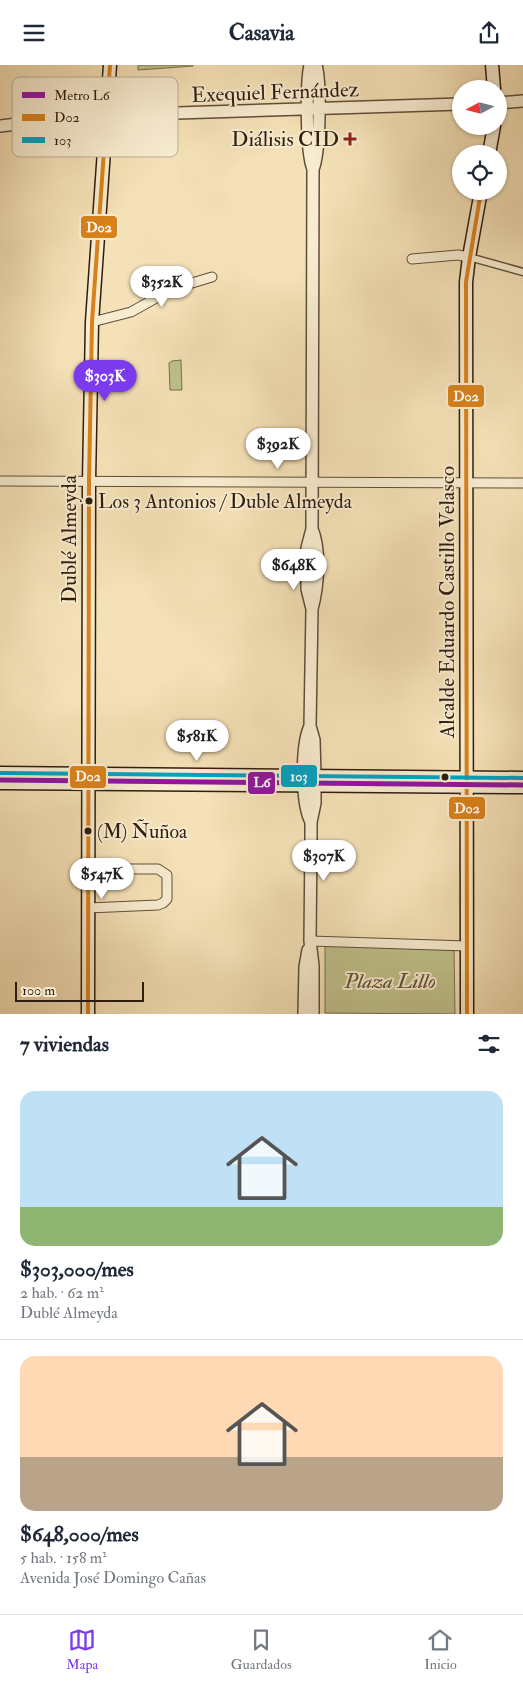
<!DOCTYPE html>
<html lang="es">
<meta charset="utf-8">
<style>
body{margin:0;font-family:"IM FELL Double Pica",serif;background:#f6f6f7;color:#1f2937;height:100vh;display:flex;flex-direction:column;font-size:19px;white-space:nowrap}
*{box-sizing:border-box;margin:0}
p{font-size:16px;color:#747a83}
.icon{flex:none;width:28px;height:28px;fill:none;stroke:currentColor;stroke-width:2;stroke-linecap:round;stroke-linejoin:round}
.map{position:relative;height:949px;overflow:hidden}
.side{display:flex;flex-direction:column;background:#fff;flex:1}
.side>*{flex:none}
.needle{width:32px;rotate:263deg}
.buttons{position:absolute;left:452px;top:15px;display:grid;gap:10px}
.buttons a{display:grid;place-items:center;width:55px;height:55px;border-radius:50%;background:#fff;box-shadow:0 1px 4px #0004;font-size:25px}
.scale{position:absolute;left:15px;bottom:12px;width:129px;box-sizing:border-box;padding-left:5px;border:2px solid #2f1d0f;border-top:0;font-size:14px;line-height:18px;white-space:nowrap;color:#2f1d0f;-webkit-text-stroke:4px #f8ecd0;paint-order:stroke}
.price{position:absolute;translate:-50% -42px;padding:0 11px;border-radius:18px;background:#fff;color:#222;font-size:16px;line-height:32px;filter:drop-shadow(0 1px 2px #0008)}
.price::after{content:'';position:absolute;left:50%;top:30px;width:15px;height:11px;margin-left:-8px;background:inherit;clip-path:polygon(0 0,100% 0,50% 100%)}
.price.active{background:#7c3aed;color:#fff}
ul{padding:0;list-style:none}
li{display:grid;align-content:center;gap:10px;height:265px;padding:0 20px}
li+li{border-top:1px solid #e0e1e3}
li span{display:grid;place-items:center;height:155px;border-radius:15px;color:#555}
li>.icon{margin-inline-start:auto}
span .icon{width:90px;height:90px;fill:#fffc;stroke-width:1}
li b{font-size:21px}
h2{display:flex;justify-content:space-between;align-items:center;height:60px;padding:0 20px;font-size:21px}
header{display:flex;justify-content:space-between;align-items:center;height:65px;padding:0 20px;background:#fff;font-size:22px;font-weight:700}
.tab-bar{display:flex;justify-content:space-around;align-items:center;height:70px;border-top:1px solid #e0e1e3;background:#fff;font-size:14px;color:#747a83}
.tab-bar a{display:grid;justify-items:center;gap:2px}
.tab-bar .active{color:#7c3aed}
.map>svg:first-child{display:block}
.green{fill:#c0c28c;stroke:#78704e}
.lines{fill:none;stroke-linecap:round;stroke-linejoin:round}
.pedestrian-casing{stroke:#604e39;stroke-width:9}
.minor-casing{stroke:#604e39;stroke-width:11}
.tertiary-casing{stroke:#604e39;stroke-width:14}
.secondary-casing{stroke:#2f1d0f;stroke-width:15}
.pedestrian{stroke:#f8ecd0;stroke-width:6}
.minor{stroke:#f8ecd0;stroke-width:9}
.tertiary{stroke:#f8ecd0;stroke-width:11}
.secondary{stroke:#f8ecd0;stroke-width:12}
.bus-1-casing{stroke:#f8ecd0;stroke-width:8}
.bus-2-casing{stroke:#f8ecd0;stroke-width:8}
.bus-1{stroke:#d9821b;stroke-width:4}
.bus-2{stroke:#02a2c4;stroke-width:4}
.metro-1-casing{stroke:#f8ecd0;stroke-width:9}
.metro-1{stroke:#8e16a1;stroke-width:5}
.poi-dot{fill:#8f2418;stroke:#f8ecd0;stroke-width:2}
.bus-dot{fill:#2f1d0f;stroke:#f8ecd0;stroke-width:2}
.labels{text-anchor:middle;stroke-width:4;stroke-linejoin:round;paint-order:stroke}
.bus-label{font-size:20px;fill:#2f1d0f;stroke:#f8ecd0;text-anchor:start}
.street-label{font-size:21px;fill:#2f1d0f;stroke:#f8ecd0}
.poi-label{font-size:21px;fill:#2f1d0f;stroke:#f8ecd0;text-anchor:end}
.park-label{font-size:21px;font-style:italic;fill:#5a4f34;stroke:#f8ecd0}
.key{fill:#f8ecd0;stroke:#bcae96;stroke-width:1}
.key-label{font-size:14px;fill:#2f1d0f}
.line-badge{stroke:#f8ecd0;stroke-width:2}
.badge-label{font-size:14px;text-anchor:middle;font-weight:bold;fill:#fff}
</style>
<header><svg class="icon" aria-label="menu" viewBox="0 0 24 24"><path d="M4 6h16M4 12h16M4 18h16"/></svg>Casavia<svg class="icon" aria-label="share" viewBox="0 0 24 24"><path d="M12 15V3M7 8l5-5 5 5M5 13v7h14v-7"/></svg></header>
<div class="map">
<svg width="523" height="949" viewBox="0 0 523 949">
<rect width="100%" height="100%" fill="#f5e1b7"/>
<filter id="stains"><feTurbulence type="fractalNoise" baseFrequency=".004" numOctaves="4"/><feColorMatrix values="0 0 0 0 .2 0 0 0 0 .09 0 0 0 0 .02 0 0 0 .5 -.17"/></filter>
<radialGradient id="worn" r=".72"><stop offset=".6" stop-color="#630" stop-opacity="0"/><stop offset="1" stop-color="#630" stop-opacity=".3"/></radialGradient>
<path class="green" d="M 138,0 L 193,0 L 193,1 L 138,5 Z
M 181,295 L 182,325 L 170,325 L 169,298 L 172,296 Z
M 325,881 L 454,883 L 455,949 L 325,948 Z"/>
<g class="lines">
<defs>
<path id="pedestrian" d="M 469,192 L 523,207"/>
<path id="minor" d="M 412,194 L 458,190 L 469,192
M 92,257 L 131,247 L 172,224 L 212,212
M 0,416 L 523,418
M 88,843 L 158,840 L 163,838 L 167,834 L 167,810 L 158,804 L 88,804
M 310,876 L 467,881"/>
<path id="tertiary" d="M 310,0 C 306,18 306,88 313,104
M 499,38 L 523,36
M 0,61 L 82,51 L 461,39
M 312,464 L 307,483 L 307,524 L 312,544 L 310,661 L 314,675 L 315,711 L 315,738 L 311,757 L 311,776 L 310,876 L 313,900 L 313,949
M 312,544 C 318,522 321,485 312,464 L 313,104 C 320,88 321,18 316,0
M 310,661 C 301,680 301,738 311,757
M 304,949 L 305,902 L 308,885"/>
<path id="secondary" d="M 492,0 L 494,24
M 489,89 L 494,61
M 0,708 L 523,713
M 0,718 L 523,722
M 88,949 L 89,416 L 92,257 L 110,0
M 467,949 L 466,217 L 469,192 L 481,126"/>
</defs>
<use href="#pedestrian" class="pedestrian-casing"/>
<use href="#minor" class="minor-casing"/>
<use href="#tertiary" class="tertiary-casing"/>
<use href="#secondary" class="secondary-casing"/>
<use href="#pedestrian" class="pedestrian"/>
<use href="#minor" class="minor"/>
<use href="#tertiary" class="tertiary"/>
<use href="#secondary" class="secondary"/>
<defs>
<path id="bus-1" d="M 88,949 L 89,416 L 92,257 L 110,0
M 467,949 L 466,217 L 481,126"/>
<path id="bus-2" d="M 0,708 L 523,713"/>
</defs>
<use href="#bus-1" class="bus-1-casing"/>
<use href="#bus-2" class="bus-2-casing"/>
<use href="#bus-1" class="bus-1"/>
<use href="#bus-2" class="bus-2"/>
<defs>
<path id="metro-1" d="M 0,715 L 523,720"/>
</defs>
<use href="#metro-1" class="metro-1-casing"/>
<use href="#metro-1" class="metro-1"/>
</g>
<path class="poi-dot" d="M347.5 66.5h5v5h5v5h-5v5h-5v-5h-5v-5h5z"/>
<g class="bus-dot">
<circle cx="89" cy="436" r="4.5"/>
<circle cx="445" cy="712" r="4.5"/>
<circle cx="88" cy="766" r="4.5"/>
</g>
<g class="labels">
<g class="bus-label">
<text x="98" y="443">Los 3 Antonios / Duble Almeyda</text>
<text x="97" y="773">(M) Ñuñoa</text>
</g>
<g class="street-label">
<text transform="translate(275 27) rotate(-2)" y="7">Exequiel Fernández</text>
<text transform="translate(69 474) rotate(-90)" y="7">Dublé Almeyda</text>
<text transform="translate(447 537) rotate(-90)" y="7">Alcalde Eduardo Castillo Velasco</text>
</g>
<g class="poi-label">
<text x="339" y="81">Diálisis CID</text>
</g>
<g class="park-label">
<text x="390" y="923">Plaza Lillo</text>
</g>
</g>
<rect x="12" y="12" width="166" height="80" rx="8" class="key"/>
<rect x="22" y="27" width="23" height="6" fill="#8e16a1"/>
<rect x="22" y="49" width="23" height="7" fill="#d9821b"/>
<rect x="22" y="72" width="23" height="6" fill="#02a2c4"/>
<g class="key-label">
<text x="54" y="35">Metro L6</text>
<text x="54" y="57">D02</text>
<text x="54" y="80">103</text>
</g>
<g class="line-badge">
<rect x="80" y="150" width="38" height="24" rx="5" fill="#d9821b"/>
<rect x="447" y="319" width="38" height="24" rx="5" fill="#d9821b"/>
<rect x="280" y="699" width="38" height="24" rx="5" fill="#02a2c4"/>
<rect x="69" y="700" width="38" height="24" rx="5" fill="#d9821b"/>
<rect x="247" y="706" width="29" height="24" rx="5" fill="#8e16a1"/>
<rect x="448" y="731" width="38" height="24" rx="5" fill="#d9821b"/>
</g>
<g class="badge-label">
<text x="99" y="167">D02</text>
<text x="466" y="336">D02</text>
<text x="299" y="716">103</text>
<text x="88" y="716">D02</text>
<text x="262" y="722">L6</text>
<text x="467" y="748">D02</text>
</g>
<rect width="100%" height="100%" filter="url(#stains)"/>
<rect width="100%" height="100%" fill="url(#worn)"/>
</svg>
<div class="buttons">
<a><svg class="needle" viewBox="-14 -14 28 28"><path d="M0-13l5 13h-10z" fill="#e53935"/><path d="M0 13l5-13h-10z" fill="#747a83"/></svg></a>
<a><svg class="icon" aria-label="locate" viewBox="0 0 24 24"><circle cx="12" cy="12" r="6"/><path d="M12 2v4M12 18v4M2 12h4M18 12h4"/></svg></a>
</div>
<div class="scale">100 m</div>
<b class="price" style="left:162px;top:243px">$352K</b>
<b class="price active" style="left:105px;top:337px">$303K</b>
<b class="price" style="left:278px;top:405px">$392K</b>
<b class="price" style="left:294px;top:526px">$648K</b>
<b class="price" style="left:197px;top:697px">$581K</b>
<b class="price" style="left:324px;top:817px">$307K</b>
<b class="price" style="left:102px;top:835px">$547K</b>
</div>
<section class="side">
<h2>7 viviendas<svg class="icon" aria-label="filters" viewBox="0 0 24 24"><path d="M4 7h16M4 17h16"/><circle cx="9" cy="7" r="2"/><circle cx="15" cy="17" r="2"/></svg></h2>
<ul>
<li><span style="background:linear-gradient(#bfe0f5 75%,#8fb573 0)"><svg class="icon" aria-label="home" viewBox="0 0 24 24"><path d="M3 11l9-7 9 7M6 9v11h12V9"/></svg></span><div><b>$303,000/mes</b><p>2 hab. · 62 m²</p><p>Dublé Almeyda</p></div></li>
<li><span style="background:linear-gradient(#ffd9b3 65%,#b9a48a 0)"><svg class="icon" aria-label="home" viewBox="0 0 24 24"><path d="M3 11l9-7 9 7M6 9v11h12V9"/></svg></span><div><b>$648,000/mes</b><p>5 hab. · 158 m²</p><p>Avenida José Domingo Cañas</p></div></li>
</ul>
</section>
<nav class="tab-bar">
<a class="active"><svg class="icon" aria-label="map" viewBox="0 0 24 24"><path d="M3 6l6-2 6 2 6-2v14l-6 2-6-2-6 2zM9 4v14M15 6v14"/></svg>Mapa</a>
<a><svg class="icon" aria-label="saved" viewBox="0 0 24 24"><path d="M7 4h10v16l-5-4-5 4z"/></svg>Guardados</a>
<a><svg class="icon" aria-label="home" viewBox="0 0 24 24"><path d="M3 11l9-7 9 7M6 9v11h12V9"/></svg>Inicio</a>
</nav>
